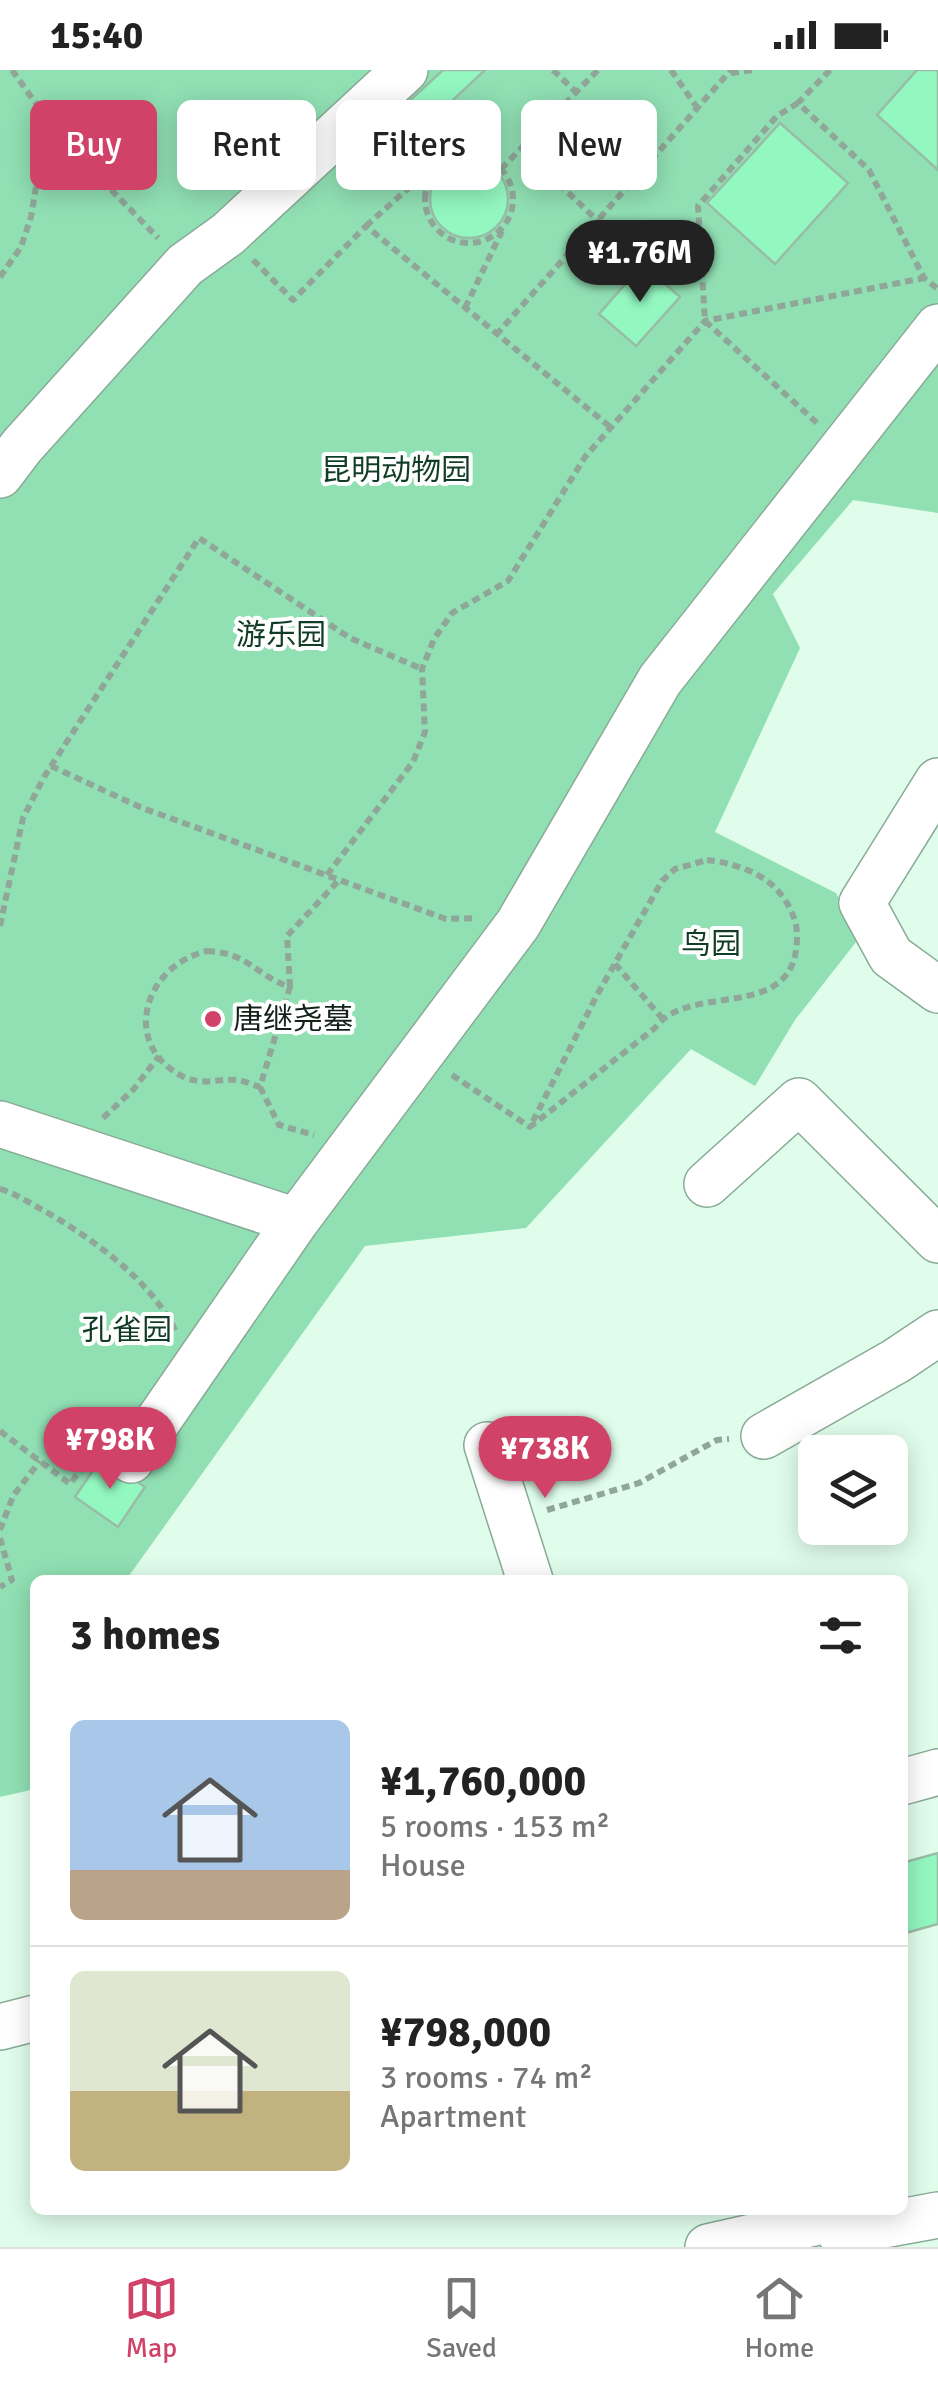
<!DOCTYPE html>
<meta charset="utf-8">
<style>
body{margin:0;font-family:Signika,"Noto Sans SC",sans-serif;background:#f2f2f2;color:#222;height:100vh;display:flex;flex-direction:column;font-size:38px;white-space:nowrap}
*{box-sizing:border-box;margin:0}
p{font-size:32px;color:#767676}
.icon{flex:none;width:55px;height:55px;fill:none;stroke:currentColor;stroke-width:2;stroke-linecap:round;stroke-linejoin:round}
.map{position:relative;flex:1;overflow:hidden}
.details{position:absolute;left:30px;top:1505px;width:878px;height:640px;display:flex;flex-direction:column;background:#fff;border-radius:15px;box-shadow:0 5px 25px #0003}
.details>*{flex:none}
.guide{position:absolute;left:30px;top:30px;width:880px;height:90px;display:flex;gap:20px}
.buttons{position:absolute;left:798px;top:1365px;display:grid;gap:20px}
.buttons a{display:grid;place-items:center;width:110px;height:110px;border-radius:15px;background:#fff;box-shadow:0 5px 25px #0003;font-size:50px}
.price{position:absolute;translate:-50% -85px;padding:0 22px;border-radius:35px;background:#d14268;color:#fff;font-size:32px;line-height:65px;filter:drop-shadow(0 2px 5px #0008)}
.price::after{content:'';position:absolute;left:50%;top:60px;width:30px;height:22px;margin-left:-15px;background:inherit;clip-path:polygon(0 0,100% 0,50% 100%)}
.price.on{background:#222;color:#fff}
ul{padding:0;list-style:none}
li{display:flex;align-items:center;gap:30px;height:250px;padding:0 40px}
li+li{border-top:2px solid #e0e0e0}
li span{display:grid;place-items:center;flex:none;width:280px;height:200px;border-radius:15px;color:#555}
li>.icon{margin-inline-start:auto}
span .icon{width:120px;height:120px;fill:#fffc;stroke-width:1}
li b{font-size:42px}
h2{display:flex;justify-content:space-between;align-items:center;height:120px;padding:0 40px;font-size:42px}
.tag{padding:0 35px;border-radius:15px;background:#fff;box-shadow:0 5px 25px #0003;font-size:35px;line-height:90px}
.tag.on{background:#d14268;color:#fff}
.status{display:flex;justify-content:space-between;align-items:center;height:70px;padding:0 50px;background:#fff;direction:ltr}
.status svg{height:28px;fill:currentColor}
.tab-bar{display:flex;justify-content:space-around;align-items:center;height:140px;border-top:2px solid #e0e0e0;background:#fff;font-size:28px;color:#767676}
.tab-bar a{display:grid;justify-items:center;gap:5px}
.tab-bar .on{color:#d14268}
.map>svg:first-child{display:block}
.green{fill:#91e0b4}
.building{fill:#93f7c0;stroke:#99bca7;stroke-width:2.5}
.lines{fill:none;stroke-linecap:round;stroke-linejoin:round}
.minor-casing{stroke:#88ab96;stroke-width:48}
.path{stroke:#8fa698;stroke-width:6;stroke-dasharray:8 5;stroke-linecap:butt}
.minor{stroke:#fff;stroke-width:45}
.poi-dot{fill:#d14268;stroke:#fff;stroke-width:4}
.labels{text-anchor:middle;stroke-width:8;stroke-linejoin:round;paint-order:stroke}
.park-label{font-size:30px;fill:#113c27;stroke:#fff}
.poi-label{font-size:30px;fill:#132119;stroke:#fff;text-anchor:start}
</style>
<div class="status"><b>15:40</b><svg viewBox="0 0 49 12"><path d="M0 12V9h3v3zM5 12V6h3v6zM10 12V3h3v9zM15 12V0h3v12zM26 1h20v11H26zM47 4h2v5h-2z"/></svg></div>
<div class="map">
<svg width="938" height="2177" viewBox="0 0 938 2177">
<rect width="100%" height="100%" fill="#e0fdeb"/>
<path class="green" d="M 0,0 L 938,0 L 938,443 L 853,430 L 773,524 L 800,578 L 715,762 L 836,823 L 860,867 L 795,950 L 755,1016 L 691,979 L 526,1158 L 365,1176 L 126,1510 L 35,1510 L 35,1719 L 0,1727 Z"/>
<path class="building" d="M 443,0 L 485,0 L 391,88 L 371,66 Z
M 917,0 L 938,0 L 938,100 L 877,45 Z
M 780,53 L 848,113 L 775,194 L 707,133 Z
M430 129a39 39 0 1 1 78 0a39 39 0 1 1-78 0Z
M 643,194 L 680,227 L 636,276 L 599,244 Z
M 102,1387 L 145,1417 L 118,1457 L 75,1427 Z
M 938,1783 L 938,1854 L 902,1864 L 902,1793 Z"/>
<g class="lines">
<defs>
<path id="minor" d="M 0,405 L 22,376 L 185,195 L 228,164 L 405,0
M 938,711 L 862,833 L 891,886 L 938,920
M 0,1054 L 296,1151
M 707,1114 L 799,1031 L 938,1170
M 764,1366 L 896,1291 L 938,1263
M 487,1375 L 530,1510
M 131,1390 L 296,1151 L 518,854 L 660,610 L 938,257
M 902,1712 L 938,1702
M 0,1957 L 35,1948
M 840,2163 L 938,2145
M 708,2177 L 871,2140"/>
</defs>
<use href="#minor" class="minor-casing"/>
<path class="path" d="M 12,0 L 59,66 L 158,168
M 553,0 L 576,22
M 671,0 L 698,39
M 830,0 L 798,33 L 869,100 L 924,208 L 938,219
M 731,3 L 753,0
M 798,33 L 777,46 L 698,136 L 705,251 L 817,353
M 521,78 L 598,151
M425 129a44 44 0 1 1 88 0a44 44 0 1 1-88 0Z
M 501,99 L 598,0
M 366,156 L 412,115 L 434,99
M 253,190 L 293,230 L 366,156 L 609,356
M 0,207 L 21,177 L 31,147 L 39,99 L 59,66
M 465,238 L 502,161
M 496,265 L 731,0
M 51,696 L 140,737 L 446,849 L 476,848
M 707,790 C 728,792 755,800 771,814 C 786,827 798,848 797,868 C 796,955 690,910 655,958 L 530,1057 L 597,925 L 662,811 L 675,799 Z
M 327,805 L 413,692 L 425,662 L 422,599 L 434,569 L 452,543 L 508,511 L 585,387 L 705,251 L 924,208
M 0,856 L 23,748 L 44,707 L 199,468 L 350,568 L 422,599
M 207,881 C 249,883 255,905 290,917 L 260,1017 C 253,1015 245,1011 238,1010 C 219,1008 204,1016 184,1007 C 120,976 143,896 207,881 Z
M 615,894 L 662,948
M 290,917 L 287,866 L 339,810
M 452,1005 L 530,1057
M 260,1017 L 279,1055 L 314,1065
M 103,1048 L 133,1020 L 159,986
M 0,1119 C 15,1123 29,1133 43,1140 C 93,1169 150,1209 176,1262
M 0,1361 L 70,1414 L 94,1382
M 547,1440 L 639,1413 L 717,1370 L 729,1369
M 0,1460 L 13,1426 L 40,1391
M 0,1468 L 12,1510 L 0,1517"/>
<use href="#minor" class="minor"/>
</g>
<circle class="poi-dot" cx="213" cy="949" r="10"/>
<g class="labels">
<g class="park-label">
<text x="396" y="410">昆明动物园</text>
<text x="281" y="575">游乐园</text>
<text x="711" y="884">鸟园</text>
<text x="127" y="1270">孔雀园</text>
</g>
<g class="poi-label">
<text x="233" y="959">唐继尧墓</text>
</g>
</g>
</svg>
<div class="buttons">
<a><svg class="icon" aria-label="layers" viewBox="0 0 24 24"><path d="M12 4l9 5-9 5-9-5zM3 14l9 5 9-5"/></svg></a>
</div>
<b class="price on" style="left:640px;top:235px">¥1.76M</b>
<b class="price" style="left:110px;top:1422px">¥798K</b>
<b class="price" style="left:545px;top:1431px">¥738K</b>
<div class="guide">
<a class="tag on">Buy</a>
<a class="tag">Rent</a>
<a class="tag">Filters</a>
<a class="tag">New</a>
</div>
<section class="details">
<h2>3 homes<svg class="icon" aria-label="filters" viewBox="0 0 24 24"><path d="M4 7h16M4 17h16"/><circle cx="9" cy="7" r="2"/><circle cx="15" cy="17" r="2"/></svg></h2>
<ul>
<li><span style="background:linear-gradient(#a9c7e8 75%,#b9a48a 0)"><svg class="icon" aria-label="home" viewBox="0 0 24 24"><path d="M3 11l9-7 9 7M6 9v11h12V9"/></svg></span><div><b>¥1,760,000</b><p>5 rooms · 153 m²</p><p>House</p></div></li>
<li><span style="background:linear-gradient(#dfe7d0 60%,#c2b280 0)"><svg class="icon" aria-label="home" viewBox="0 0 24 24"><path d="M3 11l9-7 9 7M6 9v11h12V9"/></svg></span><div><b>¥798,000</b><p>3 rooms · 74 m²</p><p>Apartment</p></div></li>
</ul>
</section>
</div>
<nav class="tab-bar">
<a class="on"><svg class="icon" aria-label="map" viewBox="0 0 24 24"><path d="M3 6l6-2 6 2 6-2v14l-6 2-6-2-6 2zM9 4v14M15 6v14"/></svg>Map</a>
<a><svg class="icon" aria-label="saved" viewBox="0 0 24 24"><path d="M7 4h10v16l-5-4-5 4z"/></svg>Saved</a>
<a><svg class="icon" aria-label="home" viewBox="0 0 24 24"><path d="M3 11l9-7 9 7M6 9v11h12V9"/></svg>Home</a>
</nav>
